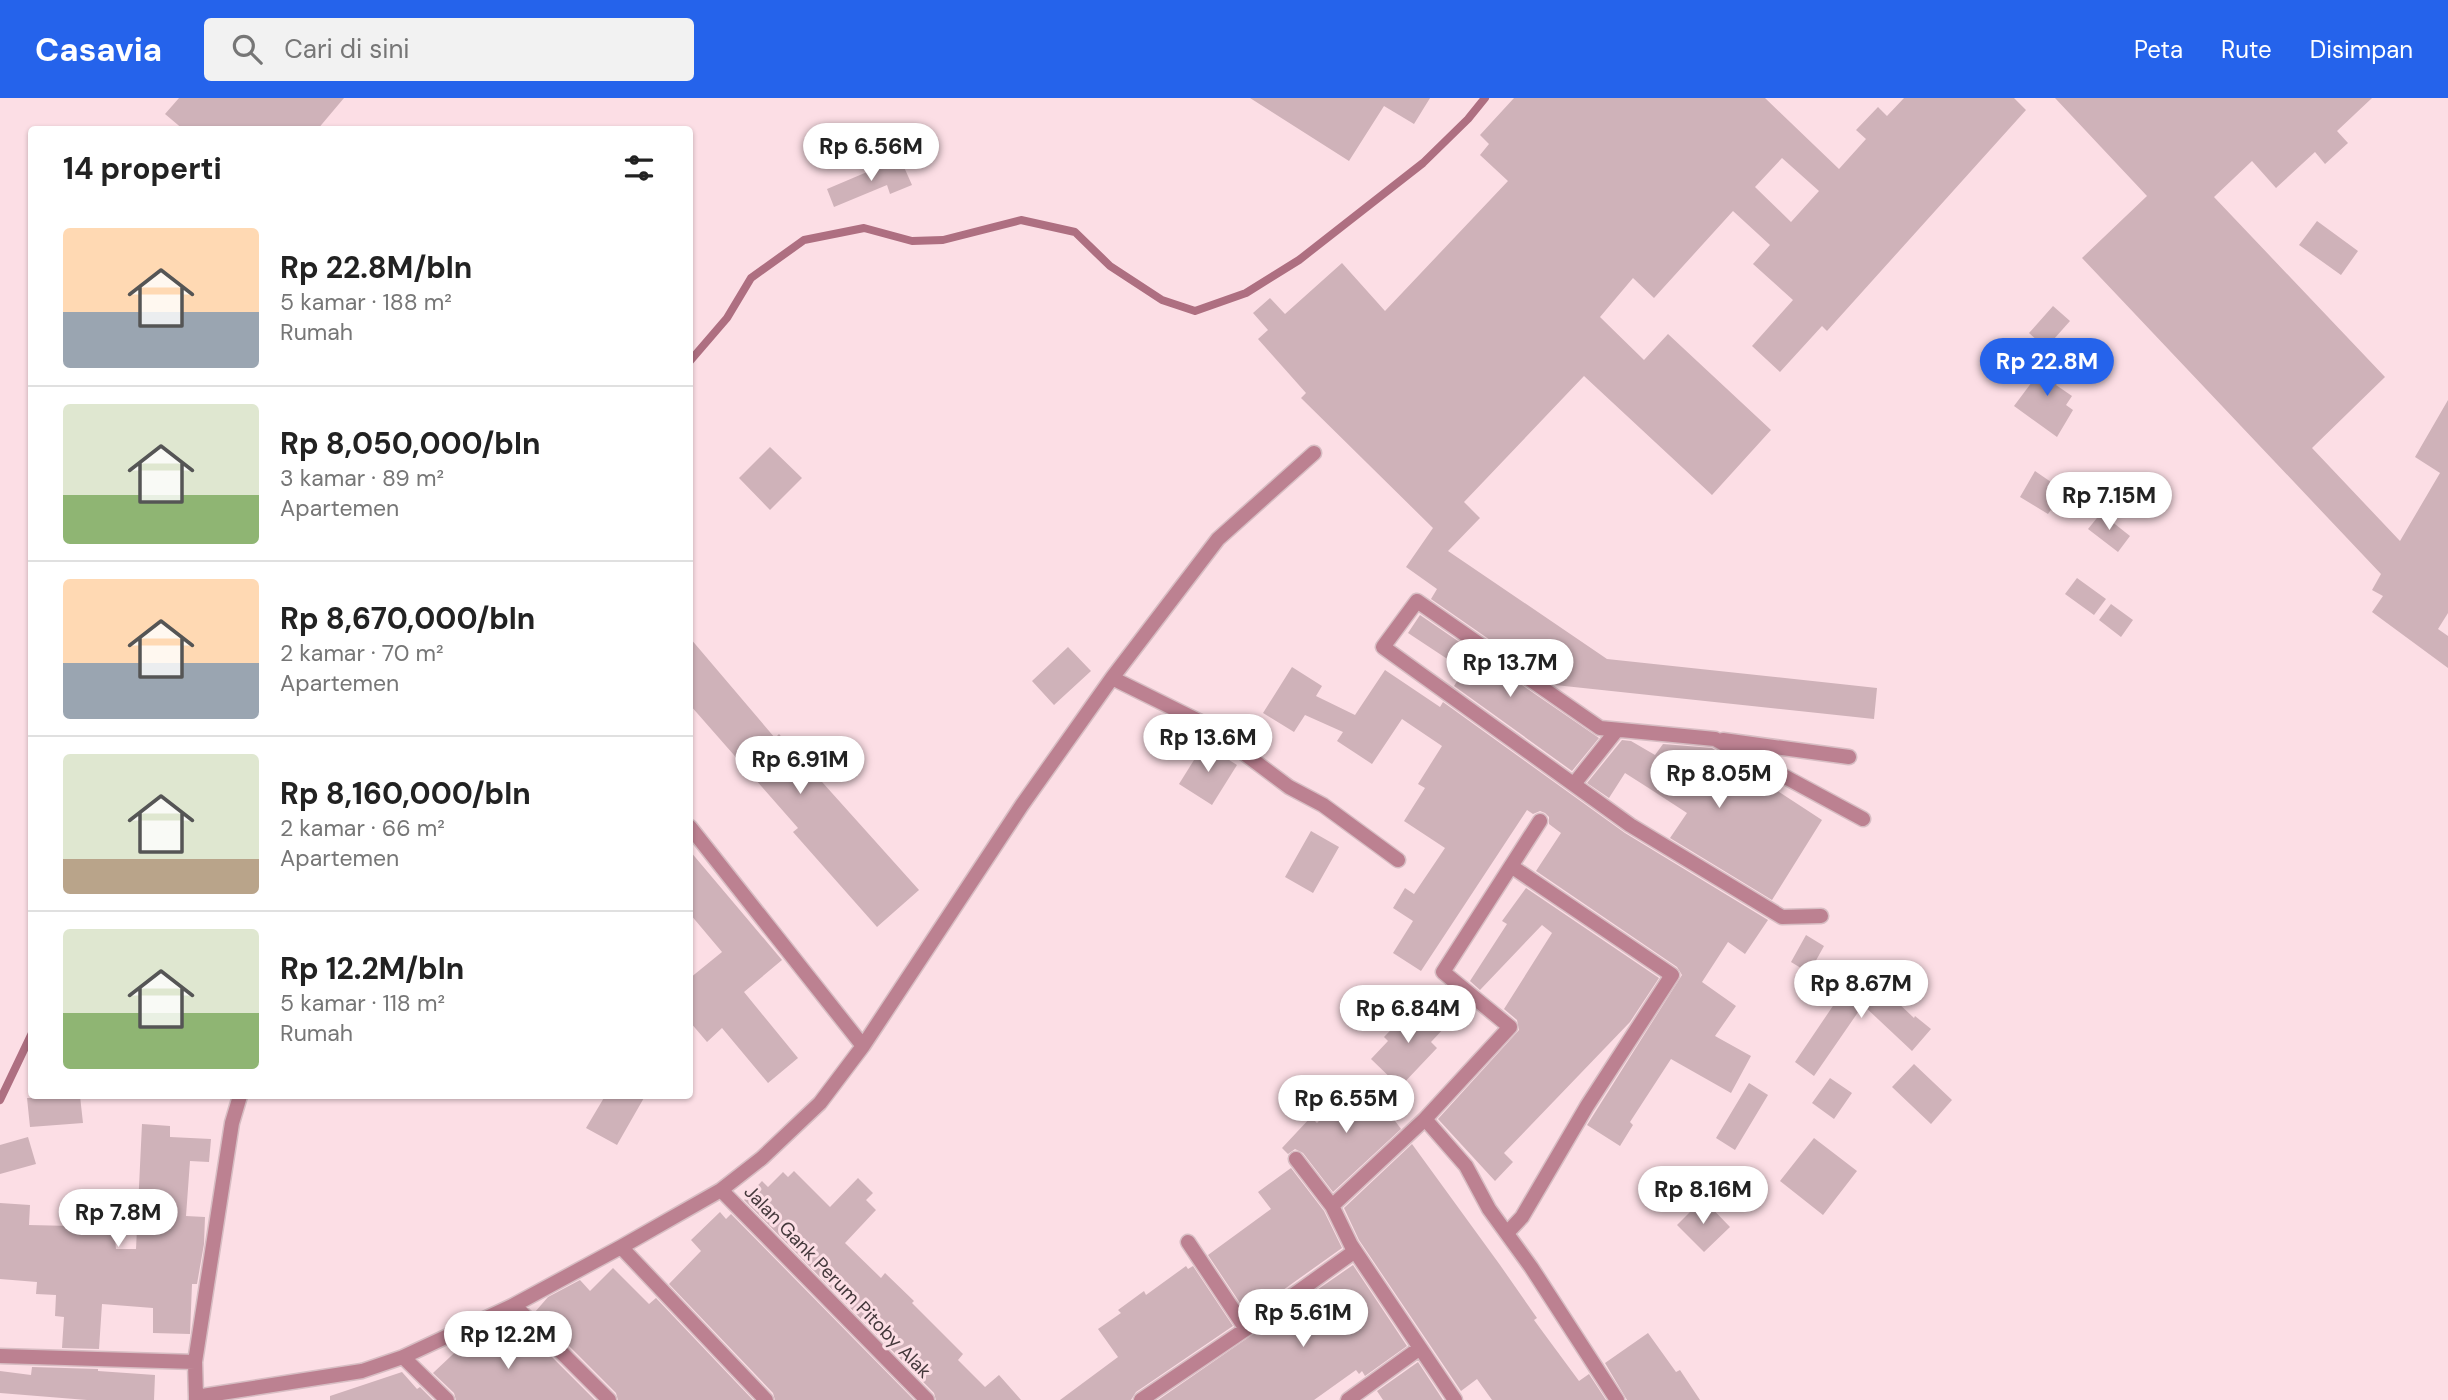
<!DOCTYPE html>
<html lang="id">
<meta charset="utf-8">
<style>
body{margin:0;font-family:"DM Sans",sans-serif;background:#f2f2f2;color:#222;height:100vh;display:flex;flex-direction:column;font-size:26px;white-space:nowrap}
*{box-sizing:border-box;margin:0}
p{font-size:23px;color:#767676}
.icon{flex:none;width:38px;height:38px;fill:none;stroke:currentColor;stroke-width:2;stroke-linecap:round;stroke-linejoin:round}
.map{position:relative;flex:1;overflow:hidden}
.sheet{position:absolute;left:28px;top:28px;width:665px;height:973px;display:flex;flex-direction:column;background:#fff;border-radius:7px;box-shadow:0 2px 5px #0004}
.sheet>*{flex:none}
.price{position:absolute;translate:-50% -60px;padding:0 16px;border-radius:24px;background:#fff;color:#222;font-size:23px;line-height:46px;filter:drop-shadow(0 2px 4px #0008)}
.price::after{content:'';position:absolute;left:50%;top:42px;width:21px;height:16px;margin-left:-10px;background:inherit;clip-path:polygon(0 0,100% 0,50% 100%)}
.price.current{background:#2563eb;color:#fff}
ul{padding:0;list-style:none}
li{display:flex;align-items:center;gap:21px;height:175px;padding:0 35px}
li+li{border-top:2px solid #e0e0e0}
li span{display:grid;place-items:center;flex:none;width:196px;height:140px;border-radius:7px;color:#555}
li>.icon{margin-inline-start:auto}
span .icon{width:84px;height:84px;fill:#fffc;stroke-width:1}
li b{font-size:30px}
h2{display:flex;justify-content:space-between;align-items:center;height:84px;padding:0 35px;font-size:30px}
header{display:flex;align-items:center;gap:42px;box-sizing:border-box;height:98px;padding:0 35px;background:#2563eb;color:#fff}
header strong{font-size:33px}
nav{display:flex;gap:38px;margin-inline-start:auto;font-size:24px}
.search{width:490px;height:63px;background:#f2f2f2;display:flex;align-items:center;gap:18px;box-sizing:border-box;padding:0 24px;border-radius:7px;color:#767676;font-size:26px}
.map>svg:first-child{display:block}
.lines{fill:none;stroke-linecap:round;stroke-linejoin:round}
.stream{stroke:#ae6f81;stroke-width:8}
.building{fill:#cfb2b9;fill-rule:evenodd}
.street-casing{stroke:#d7bdc3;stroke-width:17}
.street{stroke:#bc8191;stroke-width:14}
.labels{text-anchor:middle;stroke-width:6;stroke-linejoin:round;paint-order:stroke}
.street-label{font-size:19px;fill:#44383b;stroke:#fcdee5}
</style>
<header>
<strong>Casavia</strong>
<div class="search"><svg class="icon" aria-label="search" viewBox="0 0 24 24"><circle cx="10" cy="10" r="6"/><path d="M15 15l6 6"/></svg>Cari di sini</div>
<nav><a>Peta</a><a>Rute</a><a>Disimpan</a></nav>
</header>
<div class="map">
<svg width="2448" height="1302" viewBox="0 0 2448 1302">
<rect width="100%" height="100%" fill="#fcdee5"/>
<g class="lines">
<path class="stream" d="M 690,263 L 727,220 L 751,180 L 804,142 L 864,130 L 912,143 L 943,142 L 1021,122 L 1075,134 L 1110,168 L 1162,202 L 1195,213 L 1246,195 L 1299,162 L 1423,65 L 1468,21 L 1485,0
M 0,1002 L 32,935"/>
</g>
<path class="building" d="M 179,0 L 344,0 L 317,32 L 184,32 L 165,16 Z
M 1250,0 L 1430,0 L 1414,26 L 1384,8 L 1349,63 Z
M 1514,0 L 1765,0 L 1839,71 L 1866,41 L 1856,32 L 1878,9 L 1887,18 L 1904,0 L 2014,0 L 2026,12 L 1827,233 L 1822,228 L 1780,274 L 1752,248 L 1793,202 L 1753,166 L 1770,147 L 1733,113 L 1654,200 L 1633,180 L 1600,219 L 1644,262 L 1668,236 L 1771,332 L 1712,397 L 1584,278 L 1464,404 L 1480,420 L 1448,453 L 1607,561 L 1877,590 L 1874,621 L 1555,587 L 1431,501 L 1437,491 L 1406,469 L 1433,430 L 1301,300 L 1306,295 L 1258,241 L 1268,232 L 1253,215 L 1270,200 L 1285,216 L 1342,165 L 1385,213 L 1508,83 L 1480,57 L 1489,46 L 1480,37 ZM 1782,60 L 1819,93 L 1791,124 L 1755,89 Z
M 2055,0 L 2372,0 L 2337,33 L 2348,45 L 2325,66 L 2315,54 L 2276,90 L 2252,63 L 2214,99 L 2385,279 L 2312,350 L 2400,443 L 2440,375 L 2415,359 L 2448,302 L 2448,515 L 2438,531 L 2448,538 L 2448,570 L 2372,514 L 2383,498 L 2372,492 L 2381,476 L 2082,160 L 2147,98 Z
M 900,60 L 912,87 L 890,96 L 887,87 L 834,109 L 827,91 Z
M 2317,123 L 2358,153 L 2341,177 L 2299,147 Z
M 2053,208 L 2070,223 L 2046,250 L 2029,235 Z
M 2053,256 L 2069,271 L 2056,287 L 2072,298 L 2066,307 L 2073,312 L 2057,339 L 2014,308 Z
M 770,349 L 802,380 L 770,412 L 739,380 Z
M 2035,373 L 2064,393 L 2048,416 L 2020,399 Z
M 2101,415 L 2130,438 L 2118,454 L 2088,431 Z
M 2077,480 L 2106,501 L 2094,517 L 2065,496 Z
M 2111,506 L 2133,522 L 2121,539 L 2099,522 Z
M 1420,517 L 1599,640 L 1572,673 L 1454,588 L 1464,572 L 1408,535 Z
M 690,540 L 775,640 L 779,636 L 919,792 L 877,829 L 793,734 L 798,730 L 690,607 Z
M 1068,549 L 1091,573 L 1054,607 L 1032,583 Z
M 1292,569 L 1322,588 L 1316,598 L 1355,617 L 1385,572 L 1440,609 L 1443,604 L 1625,735 L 1768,822 L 1745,856 L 1728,844 L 1702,884 L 1736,908 L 1715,938 L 1751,958 L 1731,995 L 1671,961 L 1630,1024 L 1633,1027 L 1620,1048 L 1587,1027 L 1682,877 L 1677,869 L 1536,773 L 1561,735 L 1549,726 L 1549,719 L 1545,715 L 1540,713 L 1533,716 L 1527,712 L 1421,873 L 1393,855 L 1413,823 L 1393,810 L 1405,790 L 1414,796 L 1445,750 L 1404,723 L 1425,690 L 1418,686 L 1442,648 L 1402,621 L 1372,666 L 1337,643 L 1343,634 L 1305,617 L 1294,634 L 1263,615 Z
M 1622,642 L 1631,643 L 1655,657 L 1663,646 L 1712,650 L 1822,722 L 1772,802 L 1670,740 L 1687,715 L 1647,689 L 1625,675 L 1609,700 L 1587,685 Z
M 1204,646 L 1237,667 L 1212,707 L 1179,686 Z
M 1311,733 L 1339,749 L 1313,795 L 1285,779 Z
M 690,753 L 782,862 L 744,894 L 798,960 L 768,985 L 722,930 L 707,944 L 690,924 L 690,880 L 722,854 L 690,816 Z
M 1526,790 L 1659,880 L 1630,924 L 1504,1055 L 1513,1064 L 1495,1083 L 1438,1021 L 1519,932 L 1517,922 L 1504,911 L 1552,835 L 1542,827 L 1480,892 L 1470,883 L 1507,826 L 1502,823 Z
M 1806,837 L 1824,848 L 1809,875 L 1791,864 Z
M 1860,868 L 1881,882 L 1878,886 L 1914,920 L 1915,918 L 1931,931 L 1912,953 L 1863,907 L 1814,978 L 1795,964 Z
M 1414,908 L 1446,928 L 1431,944 L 1437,950 L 1400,989 L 1371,961 L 1388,943 L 1384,939 Z
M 1914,966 L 1952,1002 L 1931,1026 L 1892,989 Z
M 1362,978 L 1401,1031 L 1333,1094 L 1303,1055 L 1295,1051 L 1288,1056 L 1282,1050 L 1311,1019 L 1317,1025 Z
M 1830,980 L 1852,995 L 1834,1021 L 1812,1005 Z
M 1749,985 L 1768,997 L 1735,1052 L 1716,1040 Z
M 36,998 L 80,998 L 83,1025 L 30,1029 L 27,1000 L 37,1000 Z
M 605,998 L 645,998 L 617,1047 L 586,1030 Z
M 142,1026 L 170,1028 L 170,1039 L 211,1041 L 209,1064 L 190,1063 L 186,1118 L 205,1119 L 204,1146 L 197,1186 L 192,1186 L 190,1236 L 153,1235 L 153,1210 L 102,1206 L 99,1251 L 62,1250 L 64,1219 L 55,1218 L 56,1197 L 36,1196 L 37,1184 L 0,1181 L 0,1105 L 30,1107 L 29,1127 L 114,1129 L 116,1151 L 136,1151 Z
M 28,1039 L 36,1066 L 0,1076 L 0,1047 Z
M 1814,1040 L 1857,1073 L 1823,1117 L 1780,1083 Z
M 1412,1046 L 1500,1167 L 1537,1220 L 1534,1222 L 1579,1283 L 1589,1276 L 1606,1302 L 1492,1302 L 1477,1281 L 1461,1293 L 1359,1142 L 1344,1110 Z
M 1291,1070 L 1324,1113 L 1342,1150 L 1248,1217 L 1208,1157 L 1271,1111 L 1258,1094 Z
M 794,1073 L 830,1109 L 858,1080 L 873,1095 L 866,1102 L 876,1112 L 845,1145 L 881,1180 L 885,1175 L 914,1203 L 912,1205 L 963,1256 L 958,1262 L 985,1289 L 999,1277 L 1021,1302 L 936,1302 L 934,1295 L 744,1102 L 762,1083 L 768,1089 L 783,1074 L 788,1079 Z
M 1703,1101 L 1730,1129 L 1704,1154 L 1677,1127 Z
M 720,1114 L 726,1121 L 731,1116 L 914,1302 L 775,1302 L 773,1295 L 669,1186 L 701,1153 L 691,1142 Z
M 1353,1167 L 1407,1248 L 1365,1278 L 1362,1273 L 1359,1276 L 1356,1272 L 1314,1302 L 1158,1302 Z
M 1186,1168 L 1188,1171 L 1193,1168 L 1233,1228 L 1136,1294 L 1131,1302 L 1060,1302 L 1118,1259 L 1098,1231 L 1121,1215 L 1118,1212 L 1144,1193 L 1146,1197 Z
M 613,1170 L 649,1206 L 656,1200 L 753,1302 L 618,1302 L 616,1295 L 535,1214 L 548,1199 L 580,1182 L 590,1193 Z
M 499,1228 L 510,1239 L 521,1228 L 595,1302 L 456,1302 L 454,1295 L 433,1275 L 468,1242 L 476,1251 Z
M 1648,1235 L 1676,1274 L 1680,1272 L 1700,1302 L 1627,1302 L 1605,1265 Z
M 1418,1264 L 1443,1302 L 1383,1302 L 1377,1293 Z
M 32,1269 L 98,1271 L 98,1273 L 155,1277 L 154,1302 L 87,1302 L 0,1295 L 0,1273 L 31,1277 Z
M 402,1274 L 417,1291 L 420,1289 L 433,1302 L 330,1302 L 330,1298 Z"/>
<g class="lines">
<defs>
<path id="street" d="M 1112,580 L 1205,626 L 1289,689 L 1323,707 L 1398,762
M 1723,642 L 1849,659
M 1574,686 L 1617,632
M 690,729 L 863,948
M 1821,818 L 1782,819 L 1630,727 L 1383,549 L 1417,503 L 1600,630 L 1715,641 L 1863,721
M 1425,1021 L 1510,929 L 1443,874 L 1540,723
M 1296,1061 L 1332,1108 L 1351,1147 L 1455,1302
M 721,1092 L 927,1302
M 1332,1108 L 1425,1021 L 1466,1068 L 1489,1111 L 1531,1169 L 1617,1302
M 1507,1135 L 1522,1119 L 1587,1008 L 1672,877 L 1511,768
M 1188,1144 L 1246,1231
M 621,1149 L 766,1302
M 514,1207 L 609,1302
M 0,1258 L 195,1264
M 403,1259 L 447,1302
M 196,1299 L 195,1264 L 232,1025 L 240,998
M 196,1302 L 196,1299 L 362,1273 L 403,1259 L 514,1207 L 621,1149 L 721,1092 L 762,1060 L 820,1005 L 863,948 L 1022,707 L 1112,580 L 1218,441 L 1314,355
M 1141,1302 L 1246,1231 L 1355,1153
M 1348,1302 L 1420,1250"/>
</defs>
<use href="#street" class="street-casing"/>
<use href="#street" class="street"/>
</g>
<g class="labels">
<g class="street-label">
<text transform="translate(838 1183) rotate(46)" y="7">Jalan Gank Perum Pitoby Alak</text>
</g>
</g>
</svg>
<b class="price" style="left:871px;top:85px">Rp 6.56M</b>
<b class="price current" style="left:2047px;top:300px">Rp 22.8M</b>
<b class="price" style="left:2109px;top:434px">Rp 7.15M</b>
<b class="price" style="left:1510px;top:601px">Rp 13.7M</b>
<b class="price" style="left:1208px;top:676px">Rp 13.6M</b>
<b class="price" style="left:800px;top:698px">Rp 6.91M</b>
<b class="price" style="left:1719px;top:712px">Rp 8.05M</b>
<b class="price" style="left:1861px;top:922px">Rp 8.67M</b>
<b class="price" style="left:1408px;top:947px">Rp 6.84M</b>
<b class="price" style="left:1346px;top:1037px">Rp 6.55M</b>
<b class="price" style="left:1703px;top:1128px">Rp 8.16M</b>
<b class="price" style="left:118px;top:1151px">Rp 7.8M</b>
<b class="price" style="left:1303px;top:1251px">Rp 5.61M</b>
<b class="price" style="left:508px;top:1273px">Rp 12.2M</b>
<section class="sheet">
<h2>14 properti<svg class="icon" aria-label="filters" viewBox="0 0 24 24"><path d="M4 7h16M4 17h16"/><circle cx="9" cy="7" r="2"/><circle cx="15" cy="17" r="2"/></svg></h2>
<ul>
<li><span style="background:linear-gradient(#ffd9b3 60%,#9aa5b1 0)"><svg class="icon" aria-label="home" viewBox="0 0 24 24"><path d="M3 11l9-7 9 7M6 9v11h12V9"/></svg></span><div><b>Rp 22.8M/bln</b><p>5 kamar · 188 m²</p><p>Rumah</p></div></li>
<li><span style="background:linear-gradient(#dfe7d0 65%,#8fb573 0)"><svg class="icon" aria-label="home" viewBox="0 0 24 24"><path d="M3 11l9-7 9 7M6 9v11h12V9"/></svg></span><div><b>Rp 8,050,000/bln</b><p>3 kamar · 89 m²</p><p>Apartemen</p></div></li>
<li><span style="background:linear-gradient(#ffd9b3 60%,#9aa5b1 0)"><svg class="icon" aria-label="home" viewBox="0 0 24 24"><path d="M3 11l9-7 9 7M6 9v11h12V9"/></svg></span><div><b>Rp 8,670,000/bln</b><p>2 kamar · 70 m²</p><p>Apartemen</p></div></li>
<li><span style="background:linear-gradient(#dfe7d0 75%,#b9a48a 0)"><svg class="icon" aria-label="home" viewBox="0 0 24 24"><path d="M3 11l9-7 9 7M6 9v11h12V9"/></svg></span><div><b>Rp 8,160,000/bln</b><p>2 kamar · 66 m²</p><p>Apartemen</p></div></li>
<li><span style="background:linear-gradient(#dfe7d0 60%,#8fb573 0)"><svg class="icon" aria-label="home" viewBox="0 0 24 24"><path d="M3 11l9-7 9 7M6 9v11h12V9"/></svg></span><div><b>Rp 12.2M/bln</b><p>5 kamar · 118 m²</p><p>Rumah</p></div></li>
</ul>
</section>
</div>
